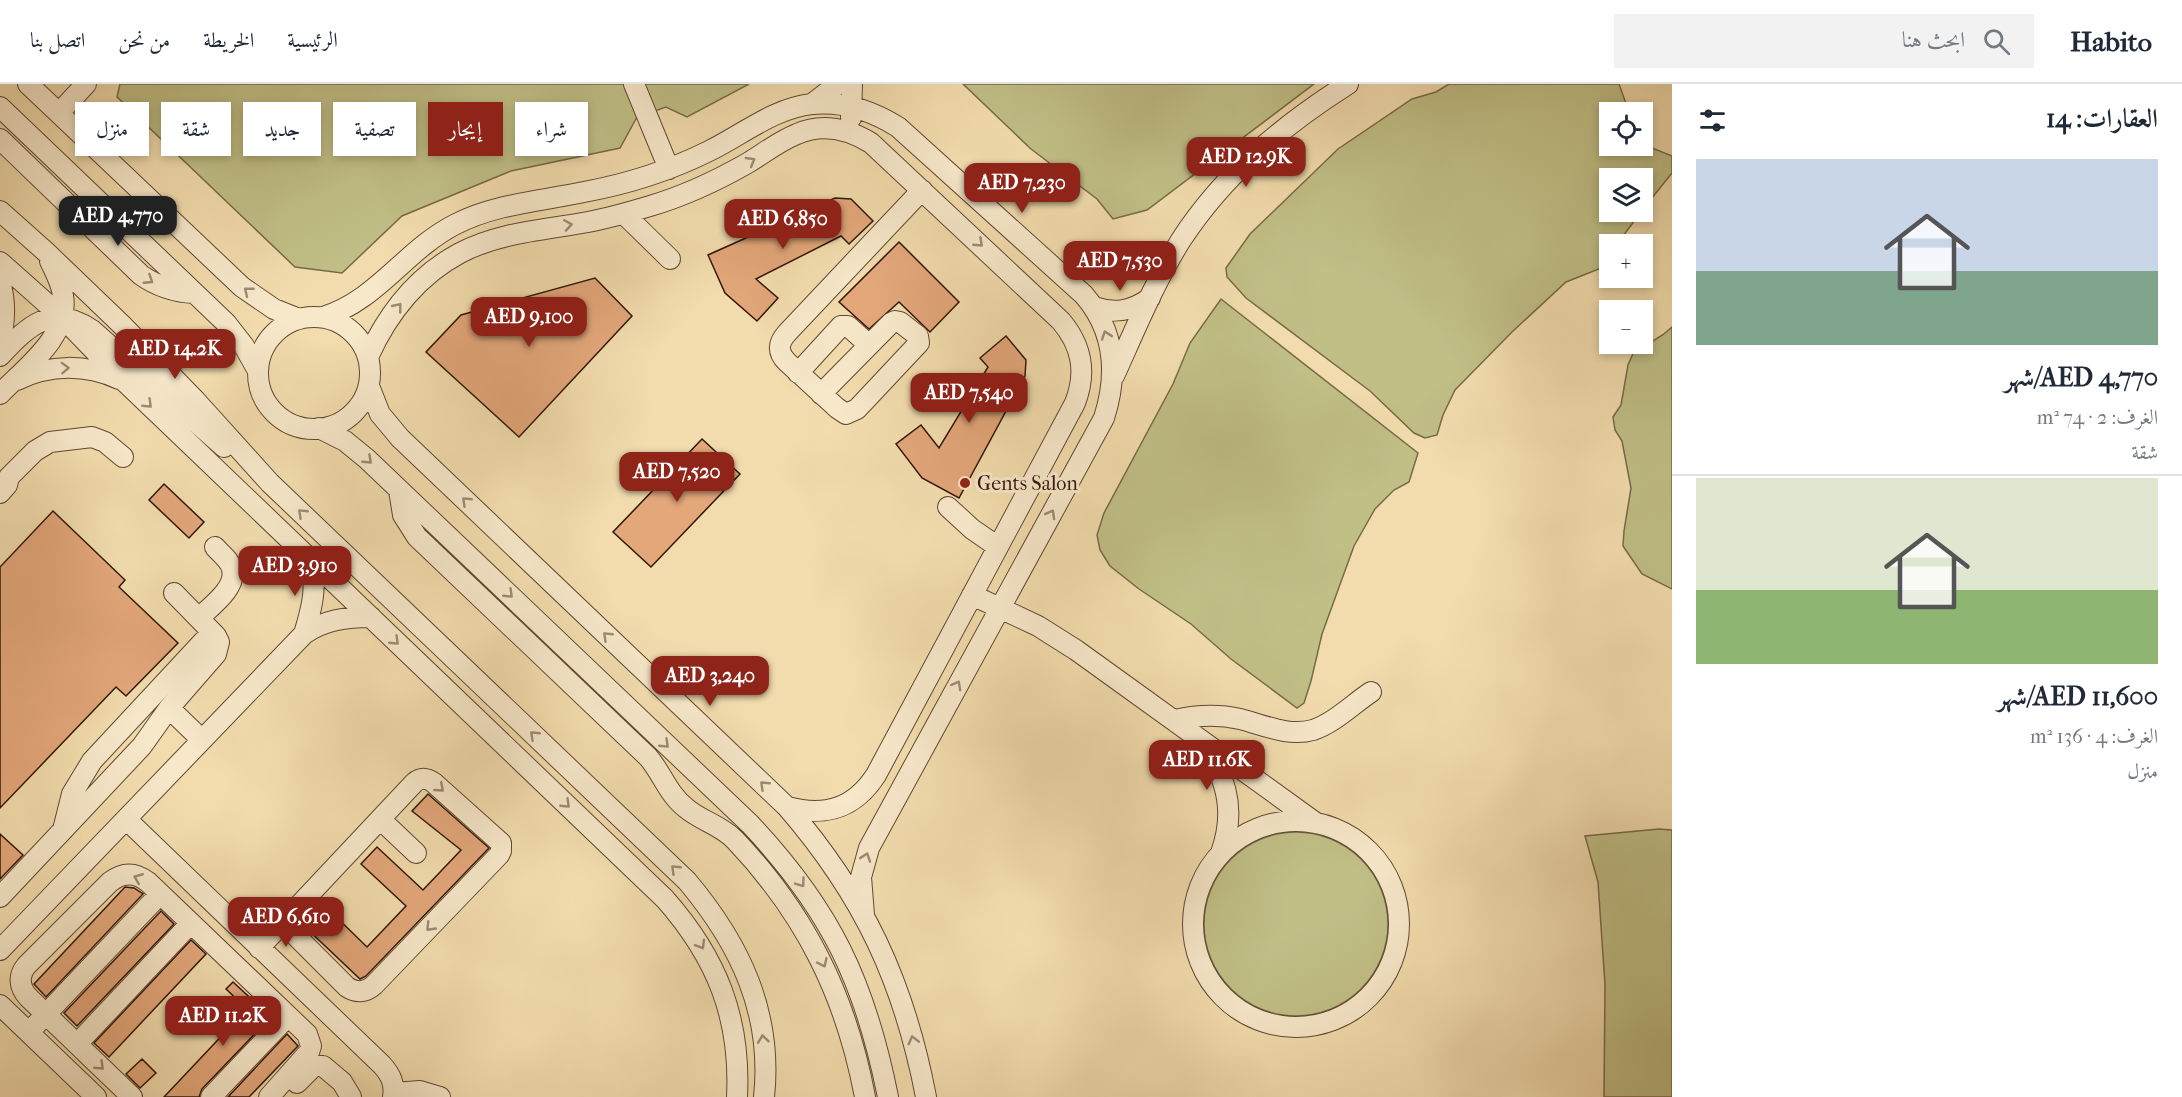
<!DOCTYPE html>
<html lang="ar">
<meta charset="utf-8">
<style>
body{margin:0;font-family:"IM FELL French Canon",Amiri,serif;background:#f2f2f3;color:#1f2937;direction:rtl;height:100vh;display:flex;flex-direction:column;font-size:22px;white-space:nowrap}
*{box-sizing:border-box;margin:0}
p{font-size:20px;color:#747a83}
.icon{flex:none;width:33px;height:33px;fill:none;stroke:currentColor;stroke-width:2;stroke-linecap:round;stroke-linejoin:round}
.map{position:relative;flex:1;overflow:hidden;direction:ltr}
.drawer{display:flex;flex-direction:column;background:#fff;width:510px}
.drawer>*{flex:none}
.top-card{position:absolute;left:18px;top:18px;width:570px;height:54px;direction:rtl;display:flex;gap:12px}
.controls{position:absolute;left:1599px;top:18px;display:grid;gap:12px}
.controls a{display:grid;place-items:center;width:54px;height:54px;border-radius:0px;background:#fff;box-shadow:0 3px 9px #0003;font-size:30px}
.price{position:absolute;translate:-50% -51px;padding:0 14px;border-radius:12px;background:#8f2418;color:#fff;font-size:20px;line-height:39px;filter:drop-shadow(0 2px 3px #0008)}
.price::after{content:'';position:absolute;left:50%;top:36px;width:18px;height:14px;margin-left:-9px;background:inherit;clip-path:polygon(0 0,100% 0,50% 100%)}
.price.on{background:#222;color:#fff}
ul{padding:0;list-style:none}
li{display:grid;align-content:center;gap:12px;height:318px;padding:0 24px}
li+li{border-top:2px solid #e0e1e3}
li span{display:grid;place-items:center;height:186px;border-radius:0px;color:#555}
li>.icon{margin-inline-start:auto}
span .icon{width:108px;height:108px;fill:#fffc;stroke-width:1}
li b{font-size:26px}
h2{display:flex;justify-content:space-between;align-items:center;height:72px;padding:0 24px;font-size:26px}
.pill{padding:0 21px;border-radius:0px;background:#fff;box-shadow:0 3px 9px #0003;font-size:21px;line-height:54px}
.pill.on{background:#8f2418;color:#fff}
header{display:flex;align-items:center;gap:36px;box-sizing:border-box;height:84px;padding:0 30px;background:#fff;border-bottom:2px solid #e0e1e3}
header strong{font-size:28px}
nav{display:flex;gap:33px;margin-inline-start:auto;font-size:21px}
.search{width:420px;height:54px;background:#f2f2f3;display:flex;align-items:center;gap:15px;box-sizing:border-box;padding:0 21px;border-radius:0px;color:#747a83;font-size:22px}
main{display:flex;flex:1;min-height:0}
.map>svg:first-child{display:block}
.green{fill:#c0bf86;stroke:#786a48;stroke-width:1.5}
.building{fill:#e3a77a;stroke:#311609;stroke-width:1.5}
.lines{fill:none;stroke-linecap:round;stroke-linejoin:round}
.minor-casing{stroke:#614832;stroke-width:22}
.minor{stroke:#f7e8ca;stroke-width:20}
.oneway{stroke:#9e8a73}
.poi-dot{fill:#8f2418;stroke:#f7e8ca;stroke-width:2}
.labels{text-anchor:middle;stroke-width:6;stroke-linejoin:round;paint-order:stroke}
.poi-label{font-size:20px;fill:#311609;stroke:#f7e8ca;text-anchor:start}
</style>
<header>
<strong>Habito</strong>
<div class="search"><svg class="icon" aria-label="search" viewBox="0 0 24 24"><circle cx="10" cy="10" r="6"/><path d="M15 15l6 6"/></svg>ابحث هنا</div>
<nav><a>الرئيسية</a><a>الخريطة</a><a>من نحن</a><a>اتصل بنا</a></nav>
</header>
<main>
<section class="drawer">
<h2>العقارات: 14<svg class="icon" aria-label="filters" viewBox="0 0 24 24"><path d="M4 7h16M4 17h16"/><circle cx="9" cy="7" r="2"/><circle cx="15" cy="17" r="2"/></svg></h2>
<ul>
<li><span style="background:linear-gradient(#c9d6e8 60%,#7fa58c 0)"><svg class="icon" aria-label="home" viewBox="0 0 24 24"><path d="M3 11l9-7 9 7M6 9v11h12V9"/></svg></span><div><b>AED 4,770/شهر</b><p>الغرف: 2 · 74 m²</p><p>شقة</p></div></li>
<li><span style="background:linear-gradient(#dfe7d0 60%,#8fb573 0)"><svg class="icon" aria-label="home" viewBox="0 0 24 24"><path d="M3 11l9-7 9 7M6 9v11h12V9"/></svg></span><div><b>AED 11,600/شهر</b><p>الغرف: 4 · 136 m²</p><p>منزل</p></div></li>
</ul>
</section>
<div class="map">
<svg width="1672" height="1013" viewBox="0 0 1672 1013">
<rect width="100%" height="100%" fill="#f2dcad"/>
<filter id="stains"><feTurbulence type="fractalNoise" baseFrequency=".00333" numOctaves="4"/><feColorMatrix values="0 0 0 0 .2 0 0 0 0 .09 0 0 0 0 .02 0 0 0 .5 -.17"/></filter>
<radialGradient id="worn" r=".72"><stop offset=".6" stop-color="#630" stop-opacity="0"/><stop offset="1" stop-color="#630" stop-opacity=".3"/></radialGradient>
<path class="green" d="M 120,0 L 749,0 L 687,33 L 666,23 L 637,33 L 620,64 L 511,87 L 402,132 L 342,189 L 295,183 L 117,13 Z
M 963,0 L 1314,0 L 1147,126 L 1113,135 L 1097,115 L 1031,65 Z
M 1449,0 L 1619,0 L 1629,28 L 1610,28 L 1610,62 L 1642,62 L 1643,55 L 1647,62 L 1672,72 L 1672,89 L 1643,125 L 1642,94 L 1610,94 L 1610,128 L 1641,128 L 1617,160 L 1610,160 L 1609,170 L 1599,185 L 1566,198 L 1512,248 L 1455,306 L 1443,331 L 1437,351 L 1425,354 L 1414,349 L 1370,307 L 1246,214 L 1227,193 L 1226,184 L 1250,150 L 1338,65 L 1412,15 L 1436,8 Z
M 1221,215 L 1418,369 L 1409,398 L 1394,406 L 1375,425 L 1354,462 L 1322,550 L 1311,597 L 1304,619 L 1297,624 L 1231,575 L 1191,540 L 1139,505 L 1110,482 L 1100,466 L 1097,451 L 1104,429 L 1173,300 L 1190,259 Z
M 1672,243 L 1672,505 L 1642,490 L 1623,462 L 1624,447 L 1631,404 L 1622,357 L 1615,346 L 1613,333 L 1621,321 L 1628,281 L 1635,265 C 1649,259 1661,254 1672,243 Z
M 1659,745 L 1672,746 L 1672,1013 L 1604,1013 L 1605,901 L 1598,798 L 1585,752 Z
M1204 840a92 92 0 1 1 184 0a92 92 0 1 1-184 0Z"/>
<path class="building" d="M 835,114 L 851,115 L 873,137 L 849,160 L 841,152 L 756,195 L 778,214 L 757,237 L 725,209 L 708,171 Z
M 899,158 L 959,218 L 930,248 L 899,218 L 869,245 L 839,218 Z
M 595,194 L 632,232 L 519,353 L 426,268 L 461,231 Z
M 1006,252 L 1026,276 L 1025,292 L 959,414 L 922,394 L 896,360 L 921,341 L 939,364 L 988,283 L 980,274 Z
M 702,355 L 740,390 L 651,483 L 613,448 Z
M 164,400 L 204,438 L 189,454 L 149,416 Z
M 53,427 L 125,496 L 119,503 L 178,559 L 126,612 L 116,603 L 0,724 L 0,483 Z
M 428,710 L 489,764 L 366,892 L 360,895 L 303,841 L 323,820 L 367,863 L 406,822 L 361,780 L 377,763 L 423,806 L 461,766 L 412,727 Z
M 0,750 L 23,771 L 0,795 Z
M 125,803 L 134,804 L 143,810 L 46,913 L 34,900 Z
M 161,827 L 174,840 L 77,942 L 64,929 Z
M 191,856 L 206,870 L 109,973 L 94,959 Z
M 233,898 L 271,933 L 202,1005 L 199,1013 L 164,1013 L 247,925 L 226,905 Z
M 287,950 L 298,962 L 249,1013 L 228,1013 Z
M 142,975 L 156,989 L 140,1004 L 126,990 Z"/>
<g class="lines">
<defs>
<path id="minor" d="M 28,0 L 242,203 L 274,225 L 299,235
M 634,0 L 669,85
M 812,20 L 838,0
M 0,23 L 226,239 L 244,262 L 258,287
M 59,29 L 86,0
M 851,34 L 852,0
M 0,55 L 141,191 C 158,203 174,208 194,209
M 0,127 L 46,168 L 122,241 L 196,317 L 270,399 L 687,797 C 740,860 773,929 764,1013
M 624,130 L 670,175
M 0,178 L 63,234 L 123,296 L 665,815 C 717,874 741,934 737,1013
M 0,198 C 6,218 5,238 0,258
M 1094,223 C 1115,230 1132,227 1150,214
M 323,233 C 377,217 406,165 456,140 C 495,120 541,117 584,108 C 627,100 669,87 709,67 C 742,51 774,24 812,20 C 843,17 871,26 898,43 L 1084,211 C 1115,247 1118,290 1104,334 L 869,764 L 861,793 L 864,831
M258 289a56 56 0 1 1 112 0a56 56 0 1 1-112 0Z
M 0,272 C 28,242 52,218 92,246 L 224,363
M 368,273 C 388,229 417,192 460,169 C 500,148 545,146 588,138 C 609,134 630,128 650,122 C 684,112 716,97 746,80 C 763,70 779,57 797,50 C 822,39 848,45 871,59 L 1061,237 C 1082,262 1087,288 1075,319 L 876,691 C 854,725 825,733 787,723
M 798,289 L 841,242 L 848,242 L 869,261
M 1114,292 C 1135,246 1154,199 1181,156 C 1224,90 1282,42 1348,0
M 17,296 C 50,280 86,280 119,295
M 369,302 L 380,330 L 400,354 L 787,723 C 864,812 904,898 926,1013
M 0,310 C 25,284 70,252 63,212 C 62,200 55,188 50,177
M 821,310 L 891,239 L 895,237 L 900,238 L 918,252 L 919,259 L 857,325 L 846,330 L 837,324 L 787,278 C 777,268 778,259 787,249 L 922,106
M 319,344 L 345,357 L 367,375 L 750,740 C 831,826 865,898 888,1013
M 399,406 L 403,431 L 417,453 L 648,673 C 662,689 668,710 686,724 C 701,737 721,741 735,756 C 806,831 846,912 865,1013
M 0,409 L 7,401 L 9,393 L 35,367 L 50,358 L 92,353 L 105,358 L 123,373
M 948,423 L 972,445 L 998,463
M 972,511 L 1038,542 L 1076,566 L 1316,739
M 199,534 C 211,522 237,504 232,485 C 230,476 221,470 215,463
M 304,550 C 312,524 317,504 311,477
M 169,624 L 202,656
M 1175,636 C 1197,631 1218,630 1240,635 C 1264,641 1288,653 1313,646 C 1334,639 1353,620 1371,608
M 1203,663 C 1229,695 1235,730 1221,769
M 126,735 L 382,981 C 391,991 395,1000 393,1013
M 380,735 L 416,769
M1193 840a103 103 0 1 1 206 0a103 103 0 1 1-206 0Z
M 63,746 L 72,710 L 92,677 L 212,548
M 0,813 L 142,662 L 169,624 L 216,570 L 219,558 L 216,552 L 174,509
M 259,864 C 310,809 362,754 414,699 C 421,693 427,694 434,699 L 501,759 L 501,767 L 499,771 L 374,901 C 365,909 356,909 347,903 L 282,838
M 0,866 L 304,550 C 324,536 346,533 371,533
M 0,921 L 96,1013
M 29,948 L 160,810
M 77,960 L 191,839
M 297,999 L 314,982 L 323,982 L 342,998 L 351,1013
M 394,1009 L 420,1007 L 440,1013
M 132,1013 L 28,913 C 19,903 18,892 26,882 L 110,798 C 123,788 135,788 148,798 L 307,950 L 311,962 L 309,968 L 269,1013
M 211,1013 L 288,932"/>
</defs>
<use href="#minor" class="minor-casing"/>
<use href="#minor" class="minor"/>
</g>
<defs><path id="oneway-chevron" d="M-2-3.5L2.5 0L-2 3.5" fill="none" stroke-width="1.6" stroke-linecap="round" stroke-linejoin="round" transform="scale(1.5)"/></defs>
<g class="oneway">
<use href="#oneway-chevron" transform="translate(751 77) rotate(-30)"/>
<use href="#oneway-chevron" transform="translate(568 141) rotate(-9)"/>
<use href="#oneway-chevron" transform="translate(979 159) rotate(43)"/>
<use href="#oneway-chevron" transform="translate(149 196) rotate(33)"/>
<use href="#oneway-chevron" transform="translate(248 207) rotate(-141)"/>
<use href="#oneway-chevron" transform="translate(398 223) rotate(-51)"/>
<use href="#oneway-chevron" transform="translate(1106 251) rotate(-109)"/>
<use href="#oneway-chevron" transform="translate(65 284) rotate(-2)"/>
<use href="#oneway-chevron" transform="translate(148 320) rotate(44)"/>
<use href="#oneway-chevron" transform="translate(368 376) rotate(43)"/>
<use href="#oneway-chevron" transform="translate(466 417) rotate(-136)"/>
<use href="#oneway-chevron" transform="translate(302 429) rotate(-136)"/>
<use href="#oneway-chevron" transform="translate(1051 430) rotate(-61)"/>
<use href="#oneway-chevron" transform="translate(509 510) rotate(44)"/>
<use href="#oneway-chevron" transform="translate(607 552) rotate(-136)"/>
<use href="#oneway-chevron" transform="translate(395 557) rotate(44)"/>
<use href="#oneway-chevron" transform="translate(957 601) rotate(-61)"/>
<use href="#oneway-chevron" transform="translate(534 651) rotate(-136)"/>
<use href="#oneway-chevron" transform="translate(665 660) rotate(44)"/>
<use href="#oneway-chevron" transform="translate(764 701) rotate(-136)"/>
<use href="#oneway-chevron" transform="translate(440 704) rotate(41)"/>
<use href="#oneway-chevron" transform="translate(566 720) rotate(44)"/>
<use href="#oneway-chevron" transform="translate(866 773) rotate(-71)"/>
<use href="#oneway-chevron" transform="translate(675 785) rotate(-136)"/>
<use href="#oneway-chevron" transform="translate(138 794) rotate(-158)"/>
<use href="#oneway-chevron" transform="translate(801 799) rotate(54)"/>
<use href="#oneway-chevron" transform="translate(430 843) rotate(134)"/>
<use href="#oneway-chevron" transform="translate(701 861) rotate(59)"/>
<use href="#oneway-chevron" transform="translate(823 879) rotate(65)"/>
<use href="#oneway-chevron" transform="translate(763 955) rotate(-97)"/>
<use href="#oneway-chevron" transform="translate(913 956) rotate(-104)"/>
<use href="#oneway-chevron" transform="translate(100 982) rotate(44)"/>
</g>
<circle class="poi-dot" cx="965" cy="399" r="6"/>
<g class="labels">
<g class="poi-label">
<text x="977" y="406">Gents Salon</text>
</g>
</g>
<rect width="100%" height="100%" filter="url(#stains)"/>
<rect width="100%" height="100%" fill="url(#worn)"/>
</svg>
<div class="controls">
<a><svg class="icon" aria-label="locate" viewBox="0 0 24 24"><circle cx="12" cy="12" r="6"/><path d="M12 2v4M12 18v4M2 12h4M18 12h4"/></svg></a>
<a><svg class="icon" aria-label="layers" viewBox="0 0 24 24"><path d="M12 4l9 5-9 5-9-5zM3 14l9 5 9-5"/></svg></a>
<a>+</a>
<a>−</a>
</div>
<b class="price" style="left:1246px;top:104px">AED 12.9K</b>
<b class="price" style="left:1022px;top:130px">AED 7,230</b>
<b class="price on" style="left:118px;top:163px">AED 4,770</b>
<b class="price" style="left:783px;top:166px">AED 6,850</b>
<b class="price" style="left:1120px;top:208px">AED 7,530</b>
<b class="price" style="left:529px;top:264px">AED 9,100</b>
<b class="price" style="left:175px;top:296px">AED 14.2K</b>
<b class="price" style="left:969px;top:340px">AED 7,540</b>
<b class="price" style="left:677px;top:419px">AED 7,520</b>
<b class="price" style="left:295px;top:513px">AED 3,910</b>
<b class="price" style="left:710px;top:623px">AED 3,240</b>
<b class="price" style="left:1207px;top:707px">AED 11.6K</b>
<b class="price" style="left:286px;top:864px">AED 6,610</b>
<b class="price" style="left:223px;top:963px">AED 11.2K</b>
<div class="top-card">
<a class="pill">شراء</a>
<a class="pill on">إيجار</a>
<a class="pill">تصفية</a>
<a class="pill">جديد</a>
<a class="pill">شقة</a>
<a class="pill">منزل</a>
</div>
</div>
</main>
